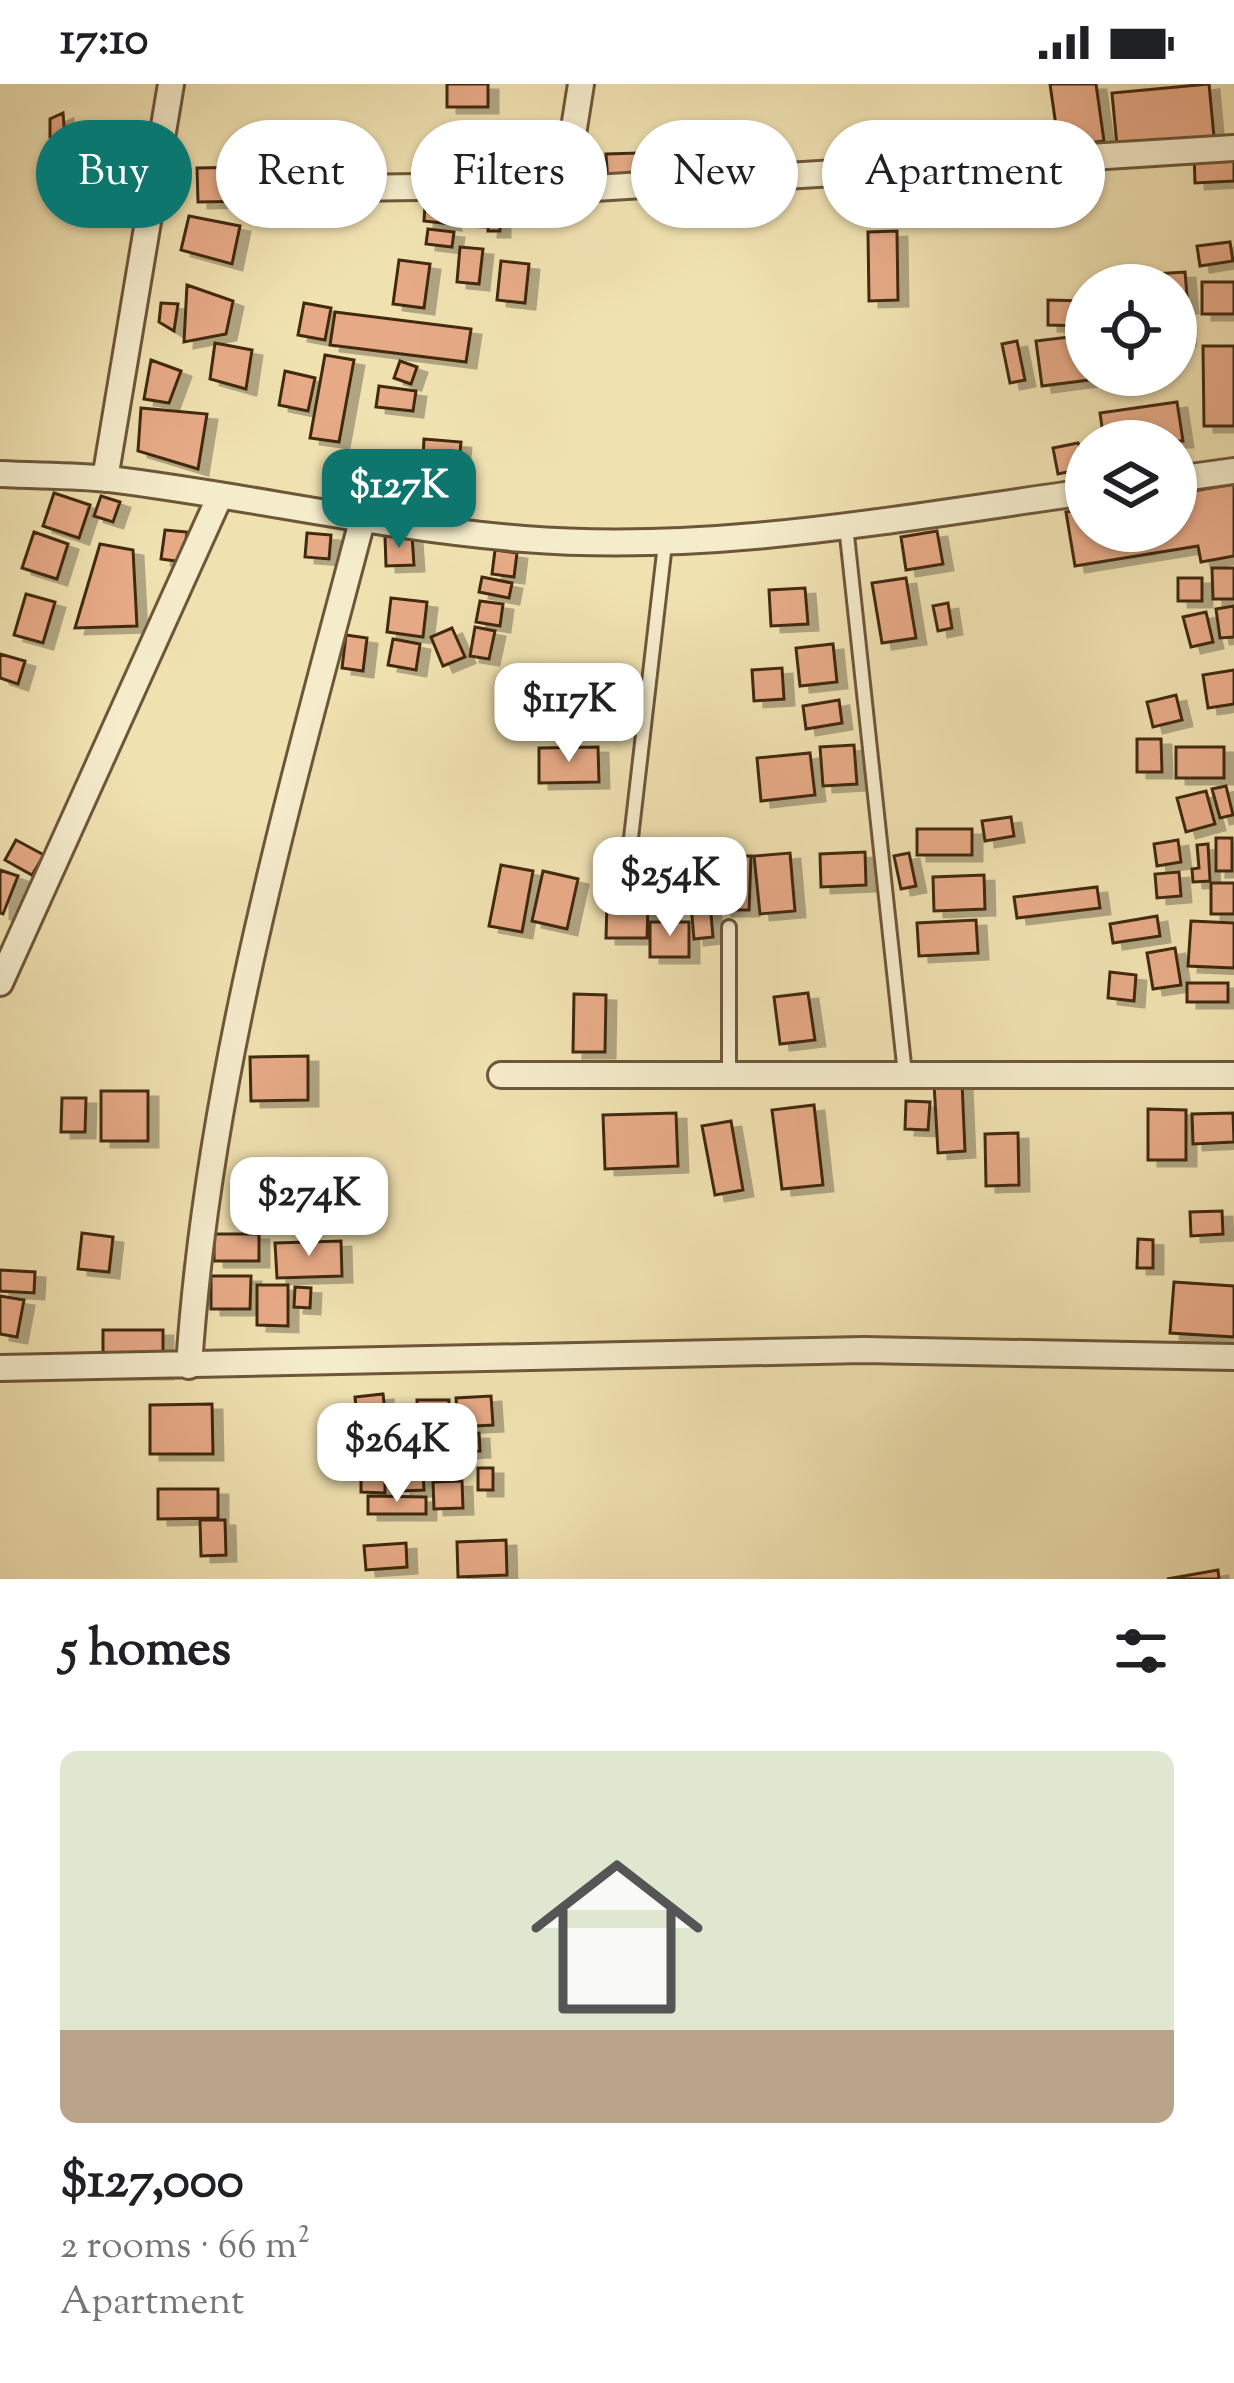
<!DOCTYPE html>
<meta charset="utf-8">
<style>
body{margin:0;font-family:"Sorts Mill Goudy",serif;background:#f2f2f2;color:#202124;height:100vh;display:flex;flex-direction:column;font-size:45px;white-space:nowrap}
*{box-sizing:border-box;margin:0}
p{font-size:39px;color:#757577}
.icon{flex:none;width:66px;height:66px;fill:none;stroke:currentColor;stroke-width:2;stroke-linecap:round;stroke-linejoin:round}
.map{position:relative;height:1495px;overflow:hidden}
.details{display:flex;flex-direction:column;background:#fff;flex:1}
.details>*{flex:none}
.hud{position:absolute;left:36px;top:36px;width:1164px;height:108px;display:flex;gap:24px}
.buttons{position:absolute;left:1065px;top:180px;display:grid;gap:24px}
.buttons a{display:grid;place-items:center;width:132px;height:132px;border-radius:50%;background:#fff;box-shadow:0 3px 9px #0004;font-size:60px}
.price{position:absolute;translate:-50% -102px;padding:0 27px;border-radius:24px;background:#fff;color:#222;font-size:39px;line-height:78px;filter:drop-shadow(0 3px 6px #0008)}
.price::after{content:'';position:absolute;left:50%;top:72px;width:36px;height:27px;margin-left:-18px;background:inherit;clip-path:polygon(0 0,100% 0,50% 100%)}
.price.on{background:#0f766e;color:#fff}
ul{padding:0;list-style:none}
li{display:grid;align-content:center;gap:24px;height:636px;padding:0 60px}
li span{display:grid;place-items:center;height:372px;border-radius:18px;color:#555}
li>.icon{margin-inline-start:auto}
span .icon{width:216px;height:216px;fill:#fffc;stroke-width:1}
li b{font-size:51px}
h2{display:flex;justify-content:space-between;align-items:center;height:144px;padding:0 60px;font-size:51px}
.tag{padding:0 42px;border-radius:54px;background:#fff;box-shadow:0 3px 9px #0004;font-size:42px;line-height:108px}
.tag.on{background:#0f766e;color:#fff}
.status{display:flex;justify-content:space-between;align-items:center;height:84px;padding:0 60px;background:#fff;direction:ltr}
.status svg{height:33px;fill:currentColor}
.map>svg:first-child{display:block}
.building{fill:#e7aa87;stroke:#432910;stroke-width:3;filter:url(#shadow)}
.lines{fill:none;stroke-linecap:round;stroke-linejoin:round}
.lane-casing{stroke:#6e5738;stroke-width:18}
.street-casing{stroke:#6e5738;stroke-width:30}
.lane{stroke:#f5eccc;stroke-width:12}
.street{stroke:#f5eccc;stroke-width:24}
</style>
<div class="status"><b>17:10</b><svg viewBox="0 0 49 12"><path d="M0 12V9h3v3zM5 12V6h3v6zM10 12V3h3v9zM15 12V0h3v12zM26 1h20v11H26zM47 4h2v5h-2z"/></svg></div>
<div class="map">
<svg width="1234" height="1495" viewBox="0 0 1234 1495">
<defs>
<filter id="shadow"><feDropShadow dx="10" dy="6" stdDeviation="0" flood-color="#0004"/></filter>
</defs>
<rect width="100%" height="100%" fill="#f0e1b1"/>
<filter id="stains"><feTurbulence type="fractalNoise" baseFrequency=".00167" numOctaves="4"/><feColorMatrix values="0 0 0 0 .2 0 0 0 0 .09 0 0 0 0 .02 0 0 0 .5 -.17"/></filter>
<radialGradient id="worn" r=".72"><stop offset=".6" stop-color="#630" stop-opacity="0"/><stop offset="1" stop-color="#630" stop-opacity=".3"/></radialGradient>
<path class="building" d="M 447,0 L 488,0 L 488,23 L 447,23 Z
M 1050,0 L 1096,0 L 1104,57 L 1059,63 Z
M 1209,0 L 1214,53 L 1117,62 L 1112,9 Z
M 63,29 L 65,56 L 50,53 L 50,35 Z
M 1234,67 L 1234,97 L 1195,99 L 1194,68 Z
M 639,69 L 641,97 L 608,100 L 606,70 Z
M 259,83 L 260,117 L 198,118 L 197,84 Z
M 892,106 L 895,129 L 872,131 L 870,108 Z
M 425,122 L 448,124 L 451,140 L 424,137 Z
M 461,124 L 480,125 L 479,138 L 461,136 Z
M 489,130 L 500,130 L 500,147 L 488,147 Z
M 189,132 L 240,142 L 232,180 L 181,166 Z
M 428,145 L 454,148 L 452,163 L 426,160 Z
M 897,147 L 898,216 L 869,217 L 868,148 Z
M 1230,158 L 1233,177 L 1200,182 L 1197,162 Z
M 460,163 L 483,165 L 479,200 L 457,198 Z
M 399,176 L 430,180 L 424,224 L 393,220 Z
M 501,177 L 529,180 L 525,219 L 497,216 Z
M 1146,186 L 1147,201 L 1115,201 L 1114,190 Z
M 1185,188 L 1188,223 L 1176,224 L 1176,201 L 1156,201 L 1155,190 Z
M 1202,198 L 1234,198 L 1234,230 L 1202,230 Z
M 187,201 L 233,217 L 226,250 L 184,258 Z
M 1048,216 L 1084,217 L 1084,242 L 1048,241 Z
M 161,219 L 178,220 L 174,247 L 159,238 Z
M 304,219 L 331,224 L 325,256 L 298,251 Z
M 335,228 L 471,245 L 466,278 L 330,261 Z
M 1176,239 L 1186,239 L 1185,256 L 1176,256 Z
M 1086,251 L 1086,291 L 1105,294 L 1042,302 L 1036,257 Z
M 1017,257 L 1025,296 L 1010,299 L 1002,260 Z
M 215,259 L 252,266 L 246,305 L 210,295 Z
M 1203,262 L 1234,262 L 1234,342 L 1204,342 Z
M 325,271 L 354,276 L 339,358 L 310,354 Z
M 151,276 L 181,287 L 169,319 L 144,315 Z
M 400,277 L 417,283 L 411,300 L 394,294 Z
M 285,287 L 315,294 L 308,327 L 279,321 Z
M 379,302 L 416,307 L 413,327 L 376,323 Z
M 1177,318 L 1183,357 L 1104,357 L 1100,329 Z
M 141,324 L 207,330 L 198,385 L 138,367 Z
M 424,355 L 461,358 L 459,378 L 423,375 Z
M 1078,359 L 1086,371 L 1086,384 L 1058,390 L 1053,364 Z
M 427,375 L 459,378 L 456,420 L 423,417 Z
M 1234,400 L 1234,472 L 1201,478 L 1198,462 L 1075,482 L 1066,428 L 1086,425 L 1086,447 L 1176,447 L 1176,410 Z
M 54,409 L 90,421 L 79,454 L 43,442 Z
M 101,412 L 120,418 L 113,438 L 94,432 Z
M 165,446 L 187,448 L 183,478 L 161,475 Z
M 937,447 L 943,480 L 906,486 L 901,453 Z
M 34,448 L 68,460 L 57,495 L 22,484 Z
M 307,449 L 331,451 L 329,475 L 305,473 Z
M 412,451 L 414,481 L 386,482 L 385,452 Z
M 100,460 L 133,466 L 137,542 L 75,544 Z
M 495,466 L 517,469 L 514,493 L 492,490 Z
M 1212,484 L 1234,484 L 1234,515 L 1213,515 Z
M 482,493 L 512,499 L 509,514 L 479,508 Z
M 906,494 L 916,554 L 882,559 L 872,499 Z
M 1178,494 L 1202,494 L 1202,517 L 1178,517 Z
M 805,504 L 808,540 L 771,542 L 769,506 Z
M 26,510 L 55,518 L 43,559 L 14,551 Z
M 391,514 L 427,518 L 423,553 L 387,548 Z
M 480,517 L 503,520 L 500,542 L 476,538 Z
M 948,519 L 952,544 L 938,547 L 933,522 Z
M 1234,522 L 1234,553 L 1220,554 L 1216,525 Z
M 1206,528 L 1213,558 L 1191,563 L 1183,533 Z
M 475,543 L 495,547 L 489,575 L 470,572 Z
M 452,544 L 465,573 L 443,582 L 431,553 Z
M 346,551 L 367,554 L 363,587 L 342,584 Z
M 393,555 L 420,560 L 416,586 L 388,581 Z
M 833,560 L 837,598 L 800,602 L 796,564 Z
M 0,570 L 25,577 L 18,600 L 0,594 Z
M 782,584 L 784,615 L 754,617 L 752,586 Z
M 1234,586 L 1234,620 L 1208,624 L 1203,591 Z
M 1176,611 L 1182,636 L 1153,643 L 1147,618 Z
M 839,616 L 842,639 L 806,645 L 803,622 Z
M 1137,655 L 1161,655 L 1162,688 L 1137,688 Z
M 854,661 L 857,700 L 823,702 L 820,663 Z
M 598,663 L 599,698 L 539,699 L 539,664 Z
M 1176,663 L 1224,663 L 1224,694 L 1176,694 Z
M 810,669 L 815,711 L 761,717 L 757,674 Z
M 1226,702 L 1233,731 L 1220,734 L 1212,705 Z
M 1206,707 L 1215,740 L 1186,748 L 1177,714 Z
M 1011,733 L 1014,752 L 985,757 L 982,737 Z
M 917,745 L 972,745 L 972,771 L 917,771 Z
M 1216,754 L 1232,754 L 1232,787 L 1216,787 Z
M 16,756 L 44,771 L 32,791 L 5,776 Z
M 1178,756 L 1181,778 L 1157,782 L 1154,760 Z
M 1208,760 L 1210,797 L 1193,798 L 1192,785 L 1199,784 L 1197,761 Z
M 865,768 L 866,801 L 821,803 L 820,770 Z
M 790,769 L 795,827 L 760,830 L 754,772 Z
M 909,769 L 916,802 L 901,805 L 894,772 Z
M 723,772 L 751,772 L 749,826 L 722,826 Z
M 501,781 L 533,787 L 522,848 L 489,842 Z
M 608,783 L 649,785 L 647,854 L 606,854 Z
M 0,786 L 18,792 L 3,830 L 0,829 Z
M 543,787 L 578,795 L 567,845 L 532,837 Z
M 1179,788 L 1181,812 L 1157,814 L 1155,790 Z
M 984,791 L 985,825 L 934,827 L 933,793 Z
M 1211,799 L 1234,799 L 1234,830 L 1211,830 Z
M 1097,803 L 1100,824 L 1017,834 L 1014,813 Z
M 710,819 L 713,853 L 694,855 L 691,821 Z
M 1157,832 L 1160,852 L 1113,859 L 1110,840 Z
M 976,836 L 978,869 L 919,872 L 917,839 Z
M 1191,837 L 1234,839 L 1234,884 L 1188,882 Z
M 650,838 L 689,838 L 689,873 L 650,873 Z
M 1175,864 L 1181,901 L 1153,905 L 1147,869 Z
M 1110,888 L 1136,891 L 1134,917 L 1108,914 Z
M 1187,899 L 1228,899 L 1228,918 L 1187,918 Z
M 808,909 L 815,956 L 780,960 L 774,913 Z
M 574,910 L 606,911 L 605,968 L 573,968 Z
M 308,972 L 308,1016 L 251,1017 L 250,973 Z
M 962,998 L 965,1067 L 938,1069 L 934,999 Z
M 101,1007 L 148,1007 L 148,1057 L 101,1057 Z
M 62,1014 L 86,1014 L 85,1048 L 61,1048 Z
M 906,1017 L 930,1018 L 928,1046 L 905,1045 Z
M 814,1021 L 823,1101 L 782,1105 L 772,1026 Z
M 1148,1025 L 1186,1026 L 1186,1076 L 1148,1076 Z
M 676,1029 L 678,1082 L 605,1085 L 603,1031 Z
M 1233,1029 L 1234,1058 L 1193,1060 L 1192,1030 Z
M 731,1037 L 743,1106 L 715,1111 L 702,1042 Z
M 1018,1049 L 1019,1101 L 986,1102 L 985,1050 Z
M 248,1108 L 298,1109 L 298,1141 L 248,1140 Z
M 1222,1127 L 1223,1150 L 1191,1152 L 1190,1128 Z
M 82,1149 L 113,1153 L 109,1188 L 78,1185 Z
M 214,1150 L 259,1150 L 259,1177 L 214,1177 Z
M 1138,1155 L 1153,1156 L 1153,1184 L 1137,1184 Z
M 341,1157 L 342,1192 L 277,1194 L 275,1159 Z
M 0,1186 L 35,1188 L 34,1209 L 0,1207 Z
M 211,1192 L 251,1192 L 250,1225 L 211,1225 Z
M 1174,1198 L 1234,1202 L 1234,1253 L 1170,1249 Z
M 257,1201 L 288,1201 L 288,1242 L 257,1241 Z
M 295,1203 L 311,1204 L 310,1224 L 294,1223 Z
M 0,1212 L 24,1216 L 17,1253 L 0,1250 Z
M 103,1246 L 163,1246 L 163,1289 L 103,1289 Z
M 383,1310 L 389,1362 L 360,1365 L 355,1313 Z
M 491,1312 L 493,1341 L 458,1343 L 456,1314 Z
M 417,1316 L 449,1316 L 449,1349 L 418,1349 Z
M 212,1320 L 213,1370 L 150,1370 L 150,1321 Z
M 479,1349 L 480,1367 L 460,1368 L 459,1350 Z
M 422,1370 L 424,1406 L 401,1407 L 399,1372 Z
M 361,1381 L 385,1382 L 385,1409 L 361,1408 Z
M 478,1384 L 493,1384 L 493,1406 L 478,1406 Z
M 462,1397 L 463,1424 L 434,1425 L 433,1398 Z
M 158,1405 L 218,1405 L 218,1434 L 158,1435 Z
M 368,1412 L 426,1413 L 426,1430 L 368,1430 Z
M 200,1436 L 225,1436 L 226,1471 L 201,1472 Z
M 506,1456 L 507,1491 L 458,1493 L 457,1458 Z
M 406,1459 L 407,1483 L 366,1486 L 364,1462 Z
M 1218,1486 L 1219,1495 L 1167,1495 Z"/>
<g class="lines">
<defs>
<path id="lane" d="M 846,442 L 905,990
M 631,754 L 665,460
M 729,843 L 729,991"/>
<path id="street" d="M 565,101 L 581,0
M 273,105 L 565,101 L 595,104 L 1234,64
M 0,390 C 36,392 73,391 109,395 C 248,412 384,444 524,455 C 713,470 900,434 1086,408
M 105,395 L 171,0
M 1176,395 L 1234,387
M 0,899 L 220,412
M 501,991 L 1234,991
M 189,1282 C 208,995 289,714 362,437
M 0,1284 L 864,1266 L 1234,1273"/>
</defs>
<use href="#lane" class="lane-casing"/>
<use href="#street" class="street-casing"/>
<use href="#lane" class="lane"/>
<use href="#street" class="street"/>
</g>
<rect width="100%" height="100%" filter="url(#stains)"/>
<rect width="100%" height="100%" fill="url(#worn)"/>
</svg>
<div class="buttons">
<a><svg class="icon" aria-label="locate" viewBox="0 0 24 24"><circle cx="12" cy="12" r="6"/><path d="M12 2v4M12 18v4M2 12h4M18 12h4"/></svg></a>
<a><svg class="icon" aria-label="layers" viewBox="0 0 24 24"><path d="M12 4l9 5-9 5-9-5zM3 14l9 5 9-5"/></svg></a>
</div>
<b class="price on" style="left:399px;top:467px">$127K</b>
<b class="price" style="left:569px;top:681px">$117K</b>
<b class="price" style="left:670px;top:855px">$254K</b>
<b class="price" style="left:309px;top:1175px">$274K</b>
<b class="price" style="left:397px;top:1421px">$264K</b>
<div class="hud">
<a class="tag on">Buy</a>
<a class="tag">Rent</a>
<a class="tag">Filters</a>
<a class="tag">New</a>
<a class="tag">Apartment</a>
</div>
</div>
<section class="details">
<h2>5 homes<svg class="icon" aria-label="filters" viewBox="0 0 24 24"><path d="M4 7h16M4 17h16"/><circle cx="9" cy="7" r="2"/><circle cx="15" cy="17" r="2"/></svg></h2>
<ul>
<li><span style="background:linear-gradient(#dfe7d0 75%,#b9a48a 0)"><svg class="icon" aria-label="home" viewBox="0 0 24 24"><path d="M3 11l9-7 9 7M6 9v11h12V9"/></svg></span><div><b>$127,000</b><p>2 rooms · 66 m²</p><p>Apartment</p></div></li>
</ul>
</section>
